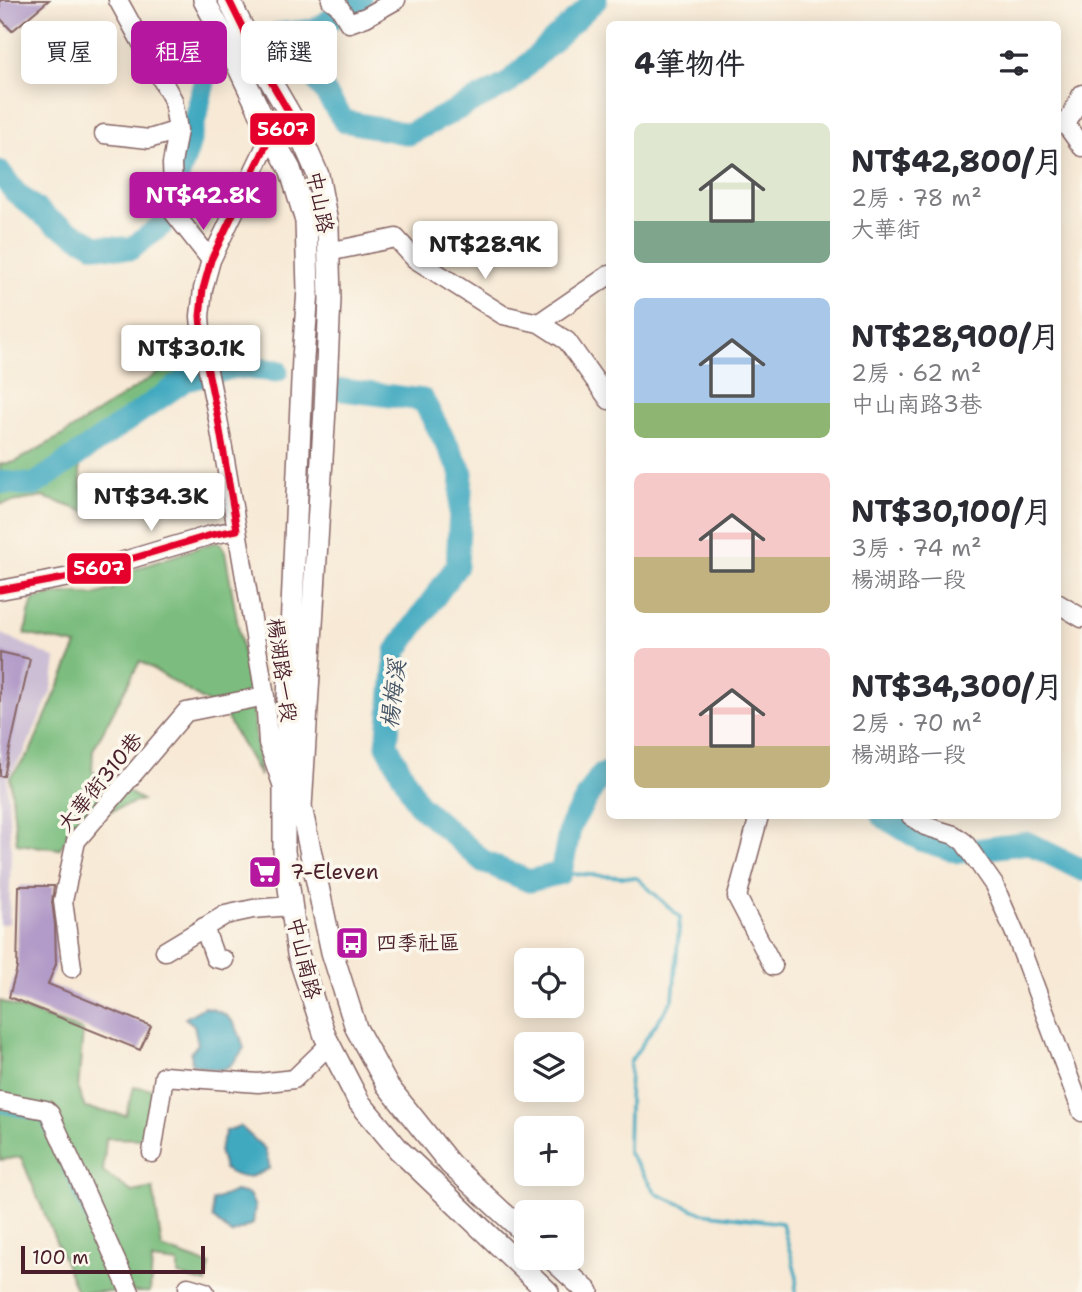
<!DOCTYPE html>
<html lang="zh-TW">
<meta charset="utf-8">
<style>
body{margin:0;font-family:"Shantell Sans","LXGW WenKai TC",sans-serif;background:#f7f7f7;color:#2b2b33;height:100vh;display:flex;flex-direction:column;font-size:26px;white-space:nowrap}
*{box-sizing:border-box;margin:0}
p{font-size:23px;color:#7c7c81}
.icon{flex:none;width:38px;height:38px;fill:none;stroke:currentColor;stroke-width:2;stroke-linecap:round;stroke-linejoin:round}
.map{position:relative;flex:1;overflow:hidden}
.side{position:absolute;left:606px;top:21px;width:455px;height:798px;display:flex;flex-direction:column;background:#fff;border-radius:10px;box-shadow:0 4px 18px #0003}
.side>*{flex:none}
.top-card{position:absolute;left:21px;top:21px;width:480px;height:63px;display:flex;gap:14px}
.controls{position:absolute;left:514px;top:948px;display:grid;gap:14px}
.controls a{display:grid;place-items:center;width:70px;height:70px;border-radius:10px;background:#fff;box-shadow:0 4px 18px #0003;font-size:35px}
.scale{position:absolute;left:21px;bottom:18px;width:184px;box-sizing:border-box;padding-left:7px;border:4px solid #4a1f2b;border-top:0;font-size:19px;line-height:24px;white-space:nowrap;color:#4a1f2b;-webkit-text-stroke:5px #fbf7ec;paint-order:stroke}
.price{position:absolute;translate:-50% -60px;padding:0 16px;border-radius:7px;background:#fff;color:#222;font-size:23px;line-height:46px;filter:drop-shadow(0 2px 4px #0008)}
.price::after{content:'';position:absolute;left:50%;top:42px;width:21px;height:16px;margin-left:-10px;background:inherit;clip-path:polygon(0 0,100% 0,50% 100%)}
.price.on{background:#b5179e;color:#fff}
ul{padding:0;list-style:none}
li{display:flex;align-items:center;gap:21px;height:175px;padding:0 28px}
li span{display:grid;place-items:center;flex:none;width:196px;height:140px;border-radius:10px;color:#555}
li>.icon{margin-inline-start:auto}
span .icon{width:84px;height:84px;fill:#fffc;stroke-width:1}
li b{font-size:30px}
h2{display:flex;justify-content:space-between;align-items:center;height:84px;padding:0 28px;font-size:30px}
.tag{padding:0 24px;border-radius:10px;background:#fff;box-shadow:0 4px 18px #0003;font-size:24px;line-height:63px}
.tag.on{background:#b5179e;color:#fff}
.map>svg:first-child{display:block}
.industrial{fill:#ccbed4}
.forest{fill:#7cbd7f;stroke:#636e55;stroke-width:2}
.water{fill:#40a9c0;stroke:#456476;stroke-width:2}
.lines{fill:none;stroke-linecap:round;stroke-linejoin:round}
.stream{stroke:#40a9c0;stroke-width:3.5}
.river{stroke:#40a9c0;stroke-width:23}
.building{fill:#b29bc8}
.minor-casing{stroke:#876666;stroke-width:21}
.major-casing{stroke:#876666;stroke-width:24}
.minor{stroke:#fff;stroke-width:18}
.major{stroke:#fff;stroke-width:21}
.bus-1-casing{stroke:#fbf7ec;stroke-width:12}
.bus-1{stroke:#e4002b;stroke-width:7}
.labels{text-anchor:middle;stroke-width:7;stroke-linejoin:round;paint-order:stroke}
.street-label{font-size:21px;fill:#4a1f2b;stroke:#fbf7ec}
.poi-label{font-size:21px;fill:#4a1f2b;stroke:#fbf7ec;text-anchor:start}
.water-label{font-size:23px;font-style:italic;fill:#465667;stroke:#fbf7ec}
.line-badge{stroke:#fbf7ec;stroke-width:2.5}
.badge-label{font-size:19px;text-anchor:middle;font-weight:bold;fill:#fff}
</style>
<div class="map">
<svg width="1082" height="1292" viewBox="0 0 1082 1292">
<rect width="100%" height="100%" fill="#fbf7ec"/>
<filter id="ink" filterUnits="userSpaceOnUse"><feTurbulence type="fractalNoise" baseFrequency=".0143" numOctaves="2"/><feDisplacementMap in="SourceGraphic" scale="14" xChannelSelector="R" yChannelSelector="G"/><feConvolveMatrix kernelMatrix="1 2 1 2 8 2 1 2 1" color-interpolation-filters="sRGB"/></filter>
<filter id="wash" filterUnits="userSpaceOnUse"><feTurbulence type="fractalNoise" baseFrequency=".00686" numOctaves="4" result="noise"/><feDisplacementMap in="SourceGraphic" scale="28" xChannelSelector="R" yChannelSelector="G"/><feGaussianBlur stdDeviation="1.57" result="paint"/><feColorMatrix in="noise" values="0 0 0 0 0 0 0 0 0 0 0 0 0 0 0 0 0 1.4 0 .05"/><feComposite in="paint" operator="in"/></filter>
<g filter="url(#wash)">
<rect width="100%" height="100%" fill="#f7e9d5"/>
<path class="industrial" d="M 0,633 L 56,659 L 52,689 L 24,753 L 7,778 L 11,849 L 9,923 L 0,925 Z"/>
<path class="forest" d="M 181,358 L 185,371 L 77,446 L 82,489 L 101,506 L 86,512 L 43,497 L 0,504 L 0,464 L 15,462 L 63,435 Z
M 212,543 L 220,543 L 225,551 L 253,712 L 260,776 L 224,713 L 140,661 L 93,750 L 92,771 L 142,800 L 80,822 L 59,849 L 17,844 L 10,777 L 30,752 L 77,645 L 25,634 L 29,613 L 33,600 L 45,596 L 73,593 L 94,595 L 114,589 L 115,576 Z
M 0,1001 L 83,1031 L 78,1090 L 85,1108 L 126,1115 L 134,1087 L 154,1089 L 146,1139 L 106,1138 L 103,1172 L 132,1192 L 153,1188 L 162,1248 L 210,1265 L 206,1283 L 178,1275 L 178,1263 L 152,1260 L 150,1292 L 77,1292 L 21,1157 L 0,1160 Z"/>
<path class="water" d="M 204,1007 C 230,1012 237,1023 244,1048 C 226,1076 222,1071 192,1064 L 191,1052 L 198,1044 L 194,1025 L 185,1018 Z
M 240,1126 L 265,1149 L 270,1168 C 250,1179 243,1181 224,1169 L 219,1150 L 226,1131 Z
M 235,1191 L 249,1194 L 255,1207 L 253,1224 L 231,1234 L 213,1218 L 212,1201 Z"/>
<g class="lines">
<path class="stream" d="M 561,873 L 637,878 L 680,917 L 673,999 L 630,1062 L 628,1152 L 657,1194 L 702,1213 L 782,1223 L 797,1277 L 795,1292
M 0,1111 L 42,1120 L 119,1292"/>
<path class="river" d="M 277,34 L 311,71 L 344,121 L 409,134 L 507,84 L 596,0
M 277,34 L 315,30 L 360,0
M 0,172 L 15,192 L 52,222 L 95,245 L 131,249 L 162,225 L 188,148 L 205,78
M 343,390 L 423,400 L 462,473 L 457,566 L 396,651 L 387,745 L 418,804 L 484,862 L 529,881 L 561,873 L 571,824 L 600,776 L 609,772
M 0,482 L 34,485 L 184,381 L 235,367 L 277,371
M 882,816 L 921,840 L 959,852 L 1028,843 L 1082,870"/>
</g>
<g id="blocks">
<path class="building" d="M 0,0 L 49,0 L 12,31 L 0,18 Z
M 192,23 L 206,52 L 170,70 L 156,41 Z
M 0,652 L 30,659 L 4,776 L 0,776 Z
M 19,886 L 54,886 L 52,902 L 55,924 L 56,964 L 48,984 L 151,1026 L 140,1050 L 9,997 L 17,968 Z"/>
</g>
</g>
<g filter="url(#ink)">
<use href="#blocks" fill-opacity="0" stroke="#876666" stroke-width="2"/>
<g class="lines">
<defs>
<path id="minor" d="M 118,0 L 173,100 L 178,130 L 172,164 L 174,213 L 211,260
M 331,0 L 338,5 L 349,23 L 366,17 L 396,0
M 1082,94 L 1066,125 L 1082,147
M 104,134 L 149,139 L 178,130
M 328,252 L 396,238 L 415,259 L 503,315 L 539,323 L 567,341 L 609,400
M 539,323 L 609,275
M 237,530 L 265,696 L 268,743 L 282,784
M 0,590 L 70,577 L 211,535 L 237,530 L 218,419 L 202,342 L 200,316 L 203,289 L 211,260 L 271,135 L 295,123
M 1057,603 L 1082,618
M 759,816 L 737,897 L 773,966
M 911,816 L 925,826 L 954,835 L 964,842 L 994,885 L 1016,936 L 1082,1112
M 204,927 L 215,958 L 224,960
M 165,951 L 225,915 L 253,909 L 291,906
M 72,968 L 63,901 L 76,841 L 186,712 L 265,696
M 0,1101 L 46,1110 L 50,1114 L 130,1292
M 152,1153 L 164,1076 L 258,1083 L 294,1079 L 329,1045
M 188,1287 L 205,1292"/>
<path id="major" d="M 204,0 L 224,37 L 271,135 L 290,169 L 306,221 L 308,290 L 303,358 L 284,789 L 284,851 L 298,954 L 325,1036 L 359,1102 L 399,1150 L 548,1292
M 229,0 L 260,63 L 295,123 L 318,175 L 328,228 L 330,299 L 325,409 L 301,807 L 332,952 L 356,1028 L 387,1085 L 450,1164 L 527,1235
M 551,1258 L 588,1292"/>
</defs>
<use href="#minor" class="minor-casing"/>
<use href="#major" class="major-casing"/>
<use href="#minor" class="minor"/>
<use href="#major" class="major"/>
<defs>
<path id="bus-1" d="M 0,590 L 70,577 L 211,535 L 237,530 L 218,419 L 202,342 L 200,316 L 203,289 L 211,260 L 271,135 L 295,123 L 260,63 L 229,0"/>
</defs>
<use href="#bus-1" class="bus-1-casing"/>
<use href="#bus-1" class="bus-1"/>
</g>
</g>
<defs>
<symbol id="supermarket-square" viewBox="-11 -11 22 22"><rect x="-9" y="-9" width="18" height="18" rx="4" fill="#b5179e" stroke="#fbf7ec"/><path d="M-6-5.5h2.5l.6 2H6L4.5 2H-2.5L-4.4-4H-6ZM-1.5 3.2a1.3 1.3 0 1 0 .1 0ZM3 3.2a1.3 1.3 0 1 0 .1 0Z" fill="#fff"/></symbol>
<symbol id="bus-square" viewBox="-11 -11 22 22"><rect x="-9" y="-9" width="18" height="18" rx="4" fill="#b5179e" stroke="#fbf7ec"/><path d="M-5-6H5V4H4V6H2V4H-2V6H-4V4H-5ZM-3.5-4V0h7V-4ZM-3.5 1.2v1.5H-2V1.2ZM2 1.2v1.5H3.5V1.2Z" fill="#fff"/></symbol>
</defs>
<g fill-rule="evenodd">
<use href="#supermarket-square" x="246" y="853" width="38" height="38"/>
<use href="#bus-square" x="333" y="924" width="38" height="38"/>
</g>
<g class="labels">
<g class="street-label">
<text transform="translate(320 202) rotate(79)" y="7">中山路</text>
<text transform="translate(282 670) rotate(82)" y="7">楊湖路一段</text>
<text transform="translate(100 782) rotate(-51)" y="7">大華街310巷</text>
<text transform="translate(304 958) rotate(77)" y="7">中山南路</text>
</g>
<g class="poi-label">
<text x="290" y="879">7-Eleven</text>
<text x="376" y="950">四季社區</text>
</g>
<g class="water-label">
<text transform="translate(393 694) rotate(-83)" y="8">楊梅溪</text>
</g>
</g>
<g class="line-badge">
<rect x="249" y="112" width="67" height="34" rx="7" fill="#e4002b"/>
<rect x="66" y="552" width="66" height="33" rx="7" fill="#e4002b"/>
</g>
<g class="badge-label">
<text x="283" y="136">5607</text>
<text x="99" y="575">5607</text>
</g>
</svg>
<div class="controls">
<a><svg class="icon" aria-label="locate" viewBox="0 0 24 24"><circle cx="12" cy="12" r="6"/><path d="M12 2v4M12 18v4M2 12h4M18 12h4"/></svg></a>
<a><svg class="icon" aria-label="layers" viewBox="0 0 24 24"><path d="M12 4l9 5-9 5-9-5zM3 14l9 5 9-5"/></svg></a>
<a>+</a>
<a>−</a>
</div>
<div class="scale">100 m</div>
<b class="price on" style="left:203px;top:232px">NT$42.8K</b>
<b class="price" style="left:485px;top:281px">NT$28.9K</b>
<b class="price" style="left:191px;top:385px">NT$30.1K</b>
<b class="price" style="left:151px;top:533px">NT$34.3K</b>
<div class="top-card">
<a class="tag">買屋</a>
<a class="tag on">租屋</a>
<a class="tag">篩選</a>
</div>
<section class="side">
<h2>4筆物件<svg class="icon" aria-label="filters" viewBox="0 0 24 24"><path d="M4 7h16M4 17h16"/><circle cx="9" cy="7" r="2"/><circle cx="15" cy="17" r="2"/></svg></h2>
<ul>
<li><span style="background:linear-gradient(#dfe7d0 70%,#7fa58c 0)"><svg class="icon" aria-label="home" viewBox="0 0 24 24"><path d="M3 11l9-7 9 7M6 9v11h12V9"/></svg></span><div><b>NT$42,800/月</b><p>2房 · 78 m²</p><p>大華街</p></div></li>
<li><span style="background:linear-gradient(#a9c7e8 75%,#8fb573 0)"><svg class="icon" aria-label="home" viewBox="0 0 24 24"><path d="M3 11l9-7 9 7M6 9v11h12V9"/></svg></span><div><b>NT$28,900/月</b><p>2房 · 62 m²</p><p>中山南路3巷</p></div></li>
<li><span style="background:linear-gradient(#f6c9c9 60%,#c2b280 0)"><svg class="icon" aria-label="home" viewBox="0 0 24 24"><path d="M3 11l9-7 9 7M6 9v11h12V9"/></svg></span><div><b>NT$30,100/月</b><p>3房 · 74 m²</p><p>楊湖路一段</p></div></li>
<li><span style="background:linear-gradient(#f6c9c9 70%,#c2b280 0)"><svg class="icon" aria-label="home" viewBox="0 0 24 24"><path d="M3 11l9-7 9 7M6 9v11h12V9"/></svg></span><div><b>NT$34,300/月</b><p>2房 · 70 m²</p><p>楊湖路一段</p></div></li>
</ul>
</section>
</div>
